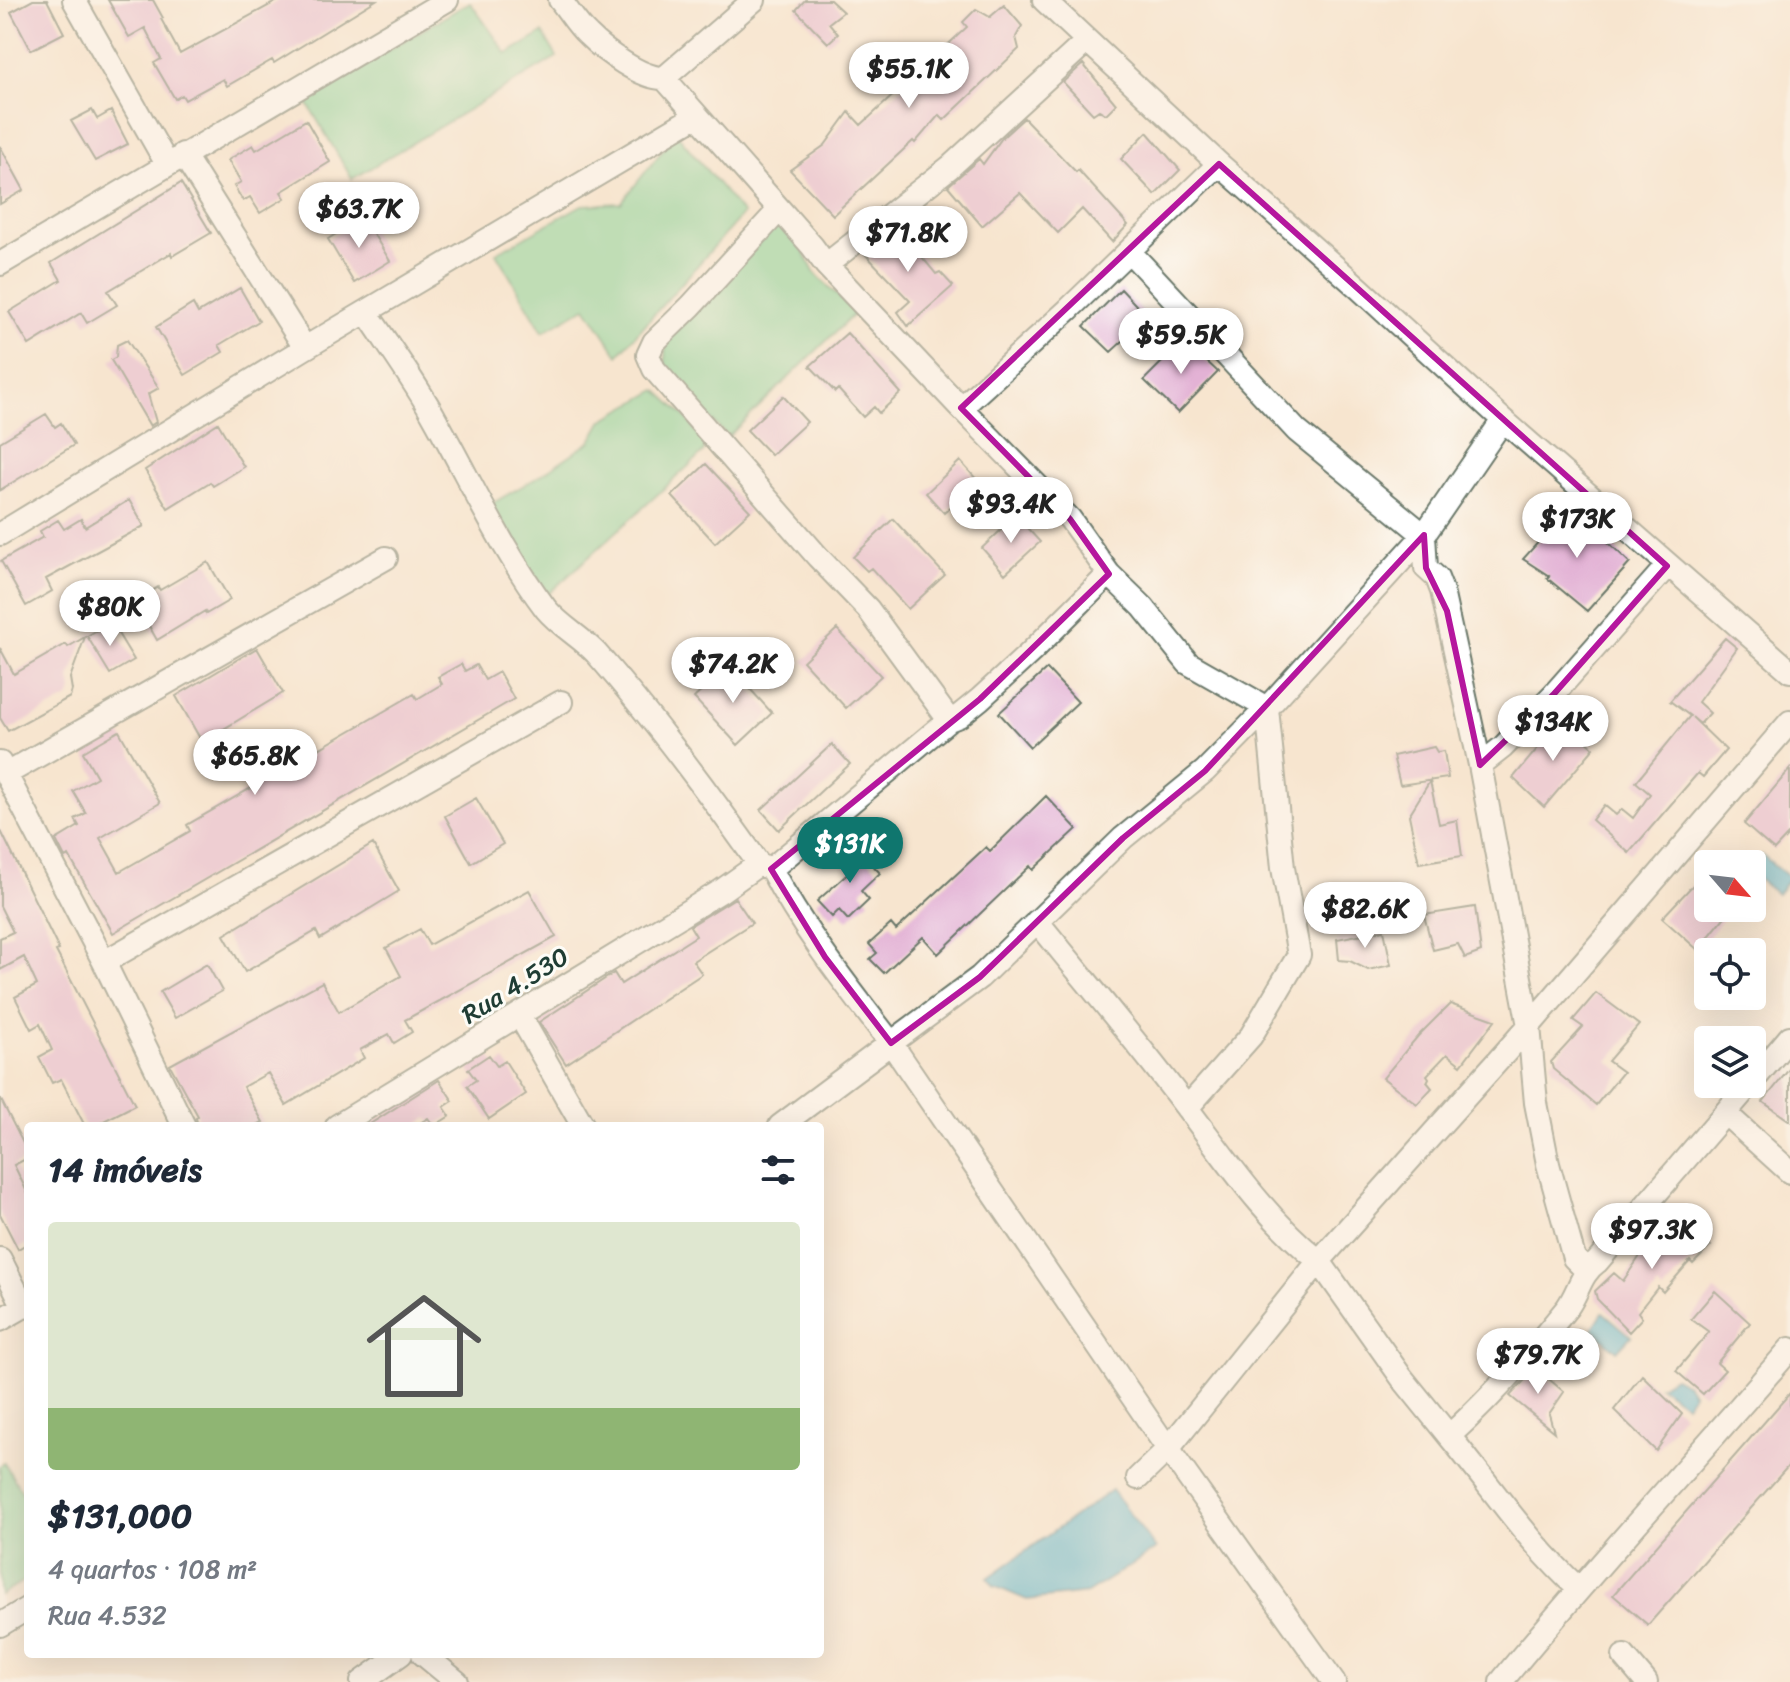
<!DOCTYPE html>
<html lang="pt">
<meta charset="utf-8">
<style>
body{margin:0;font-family:Sriracha,sans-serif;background:#f6f6f7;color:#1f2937;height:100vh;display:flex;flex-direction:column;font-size:30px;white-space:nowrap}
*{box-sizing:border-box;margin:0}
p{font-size:26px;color:#747a83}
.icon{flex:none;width:44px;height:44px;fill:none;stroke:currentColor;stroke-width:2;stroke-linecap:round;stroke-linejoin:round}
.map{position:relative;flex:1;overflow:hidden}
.panel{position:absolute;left:24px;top:1122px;width:800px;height:536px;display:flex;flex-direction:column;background:#fff;border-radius:8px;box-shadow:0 8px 32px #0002}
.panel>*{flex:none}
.needle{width:52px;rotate:118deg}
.controls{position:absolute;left:1694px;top:850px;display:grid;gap:16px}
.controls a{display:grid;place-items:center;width:72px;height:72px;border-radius:8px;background:#fff;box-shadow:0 8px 32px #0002;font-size:40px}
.price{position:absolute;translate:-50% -68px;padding:0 18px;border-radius:28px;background:#fff;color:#222;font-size:26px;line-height:52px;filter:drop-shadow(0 2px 4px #0008)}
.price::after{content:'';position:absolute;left:50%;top:48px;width:24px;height:18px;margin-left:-12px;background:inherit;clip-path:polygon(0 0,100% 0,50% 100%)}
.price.current{background:#0f766e;color:#fff}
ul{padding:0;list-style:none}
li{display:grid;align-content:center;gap:16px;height:424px;padding:0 24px}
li+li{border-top:2px solid #e0e1e3}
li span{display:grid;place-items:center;height:248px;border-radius:8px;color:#555}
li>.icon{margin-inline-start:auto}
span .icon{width:144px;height:144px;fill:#fffc;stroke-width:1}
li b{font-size:34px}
h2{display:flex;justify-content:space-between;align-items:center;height:96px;padding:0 24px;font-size:34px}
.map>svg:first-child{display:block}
.green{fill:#7bd296;stroke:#4d8865;stroke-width:2}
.water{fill:#50b3cf;stroke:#387882;stroke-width:2}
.building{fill:#e3b2d5}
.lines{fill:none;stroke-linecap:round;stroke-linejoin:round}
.minor-casing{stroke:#6b786a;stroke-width:26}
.minor{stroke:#fff;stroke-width:22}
.marked{fill:none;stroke:#b5179e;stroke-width:6;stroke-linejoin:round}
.labels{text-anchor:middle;stroke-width:6;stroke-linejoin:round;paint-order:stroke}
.street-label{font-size:26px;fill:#1f3d34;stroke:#fdfcf7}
</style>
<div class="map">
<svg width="1790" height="1682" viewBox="0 0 1790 1682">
<rect width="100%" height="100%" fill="#fdfcf7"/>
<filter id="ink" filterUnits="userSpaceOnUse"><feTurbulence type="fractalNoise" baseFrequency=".0125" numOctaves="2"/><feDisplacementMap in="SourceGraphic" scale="16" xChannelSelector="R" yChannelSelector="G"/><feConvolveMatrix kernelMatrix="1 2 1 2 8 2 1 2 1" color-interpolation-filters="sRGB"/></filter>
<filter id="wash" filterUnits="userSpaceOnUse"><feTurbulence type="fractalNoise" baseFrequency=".006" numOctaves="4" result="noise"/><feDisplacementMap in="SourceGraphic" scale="32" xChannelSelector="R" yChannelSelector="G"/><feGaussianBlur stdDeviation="1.8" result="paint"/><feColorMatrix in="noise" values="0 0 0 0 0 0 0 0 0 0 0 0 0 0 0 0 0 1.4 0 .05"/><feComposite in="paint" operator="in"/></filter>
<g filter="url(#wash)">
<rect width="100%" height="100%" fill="#f7e5cf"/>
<path class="green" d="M 470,2 L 507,54 L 543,33 L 557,57 L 352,179 L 305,99 Z
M 676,133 L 743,214 L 618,355 L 586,307 L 543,332 L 496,253 L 582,205 L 621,203 Z
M 777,224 L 802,248 L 814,272 L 855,313 L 728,437 L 666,374 L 665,352 L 668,339 Z
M 657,390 L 686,417 L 706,446 L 703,453 L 545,597 L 486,507 L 538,477 L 591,441 L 603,420 Z
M 4,1463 L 28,1502 L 28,1578 L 0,1595 L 0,1466 Z"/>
<path class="water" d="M 1762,855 L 1790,878 L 1777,894 L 1752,874 Z
M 1603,1312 L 1631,1336 L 1617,1351 L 1592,1329 Z
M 1674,1377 L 1687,1384 L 1693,1394 L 1685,1404 L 1659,1386 Z
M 1112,1490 L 1156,1549 L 1087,1593 L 1027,1600 L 994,1586 L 988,1578 Z"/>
<g id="blocks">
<path class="building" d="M 33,0 L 47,0 L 64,33 L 31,50 L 11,12 Z
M 108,0 L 153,0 L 163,18 L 161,19 L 180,54 L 279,0 L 376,0 L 274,63 L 272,60 L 227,86 L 223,79 L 185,100 L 182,95 L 175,99 L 154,63 L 161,59 L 145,28 L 129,37 Z
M 805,0 L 830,0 L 843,12 L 829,23 L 838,34 L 828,43 L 796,10 Z
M 1004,5 L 1022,26 L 1016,37 L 1019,49 L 944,120 L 939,115 L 915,143 L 913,141 L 833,215 L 790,170 L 825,145 L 849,112 L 861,125 L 967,27 L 963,22 L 976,9 L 990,17 Z
M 1083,64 L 1116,104 L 1106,114 L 1099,110 L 1093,114 L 1063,82 Z
M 92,110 L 97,119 L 111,111 L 128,144 L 95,161 L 71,121 Z
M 1024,118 L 1076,172 L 1078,170 L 1128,225 L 1112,242 L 1082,209 L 1058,233 L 1020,193 L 982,226 L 948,186 L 979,159 L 983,164 L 1002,138 Z
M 306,120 L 330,162 L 281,192 L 285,198 L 260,213 L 250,197 L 243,201 L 234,186 L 241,182 L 228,160 L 253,145 L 256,150 Z
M 1147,132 L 1180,170 L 1155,195 L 1121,159 Z
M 0,146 L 24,190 L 0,204 Z
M 181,183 L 211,233 L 172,256 L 171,253 L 108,291 L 117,305 L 87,323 L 81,313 L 29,345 L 9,312 L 61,280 L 51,263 Z
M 363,217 L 390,261 L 354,283 L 328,239 Z
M 897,227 L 936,274 L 940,272 L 953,286 L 908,326 L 898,312 L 910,301 L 864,253 Z
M 240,288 L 259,321 L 219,345 L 223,352 L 185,375 L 156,327 L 193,304 L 198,313 Z
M 1121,289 L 1148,318 L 1111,352 L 1084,326 Z
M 847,333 L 901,393 L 879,413 L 874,407 L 863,417 L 838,389 L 835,392 L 810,366 Z
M 127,340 L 159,388 L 148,394 L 156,422 L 150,426 L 111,360 L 116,357 L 117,345 Z
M 1184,340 L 1218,372 L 1178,413 L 1144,380 Z
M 783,396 L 807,422 L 771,455 L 747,430 Z
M 46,414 L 55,427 L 61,423 L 74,445 L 0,490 L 0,442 Z
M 218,423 L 244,467 L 213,486 L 210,482 L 168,508 L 145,470 Z
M 960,461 L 978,481 L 944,513 L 926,493 Z
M 706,464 L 750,511 L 715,543 L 672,496 Z
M 129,500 L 144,526 L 46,579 L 52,591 L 26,606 L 1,561 L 43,537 L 40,531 L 58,520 L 64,529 L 81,519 L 85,527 Z
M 1569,508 L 1591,532 L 1593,530 L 1607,541 L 1630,563 L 1587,611 L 1547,578 L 1549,576 L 1523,559 Z
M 1016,516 L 1040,542 L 1005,574 L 982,548 Z
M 893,519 L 945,575 L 908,609 L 871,568 L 867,571 L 853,557 Z
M 208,562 L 230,600 L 206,614 L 205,611 L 157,640 L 135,601 L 158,587 L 160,590 Z
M 111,622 L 134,660 L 110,674 L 87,636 Z
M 837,629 L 881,676 L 846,708 L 803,661 Z
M 85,637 L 70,678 L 72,690 L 70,697 L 8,731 L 0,718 L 0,648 L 14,674 L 66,644 L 68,647 Z
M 1725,638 L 1737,648 L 1698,702 L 1710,713 L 1700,724 L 1692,717 L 1726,750 L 1703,777 L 1698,773 L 1629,853 L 1592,820 L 1604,805 L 1616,815 L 1622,809 L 1633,818 L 1650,794 L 1636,782 L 1690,716 L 1670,701 Z
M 257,648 L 283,693 L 202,742 L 176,696 Z
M 461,664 L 465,671 L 476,665 L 485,680 L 499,672 L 514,699 L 113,933 L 69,856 L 65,858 L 56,840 L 79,826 L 75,819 L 86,813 L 73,791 L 97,777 L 83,752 L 119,731 L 160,803 L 100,838 L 119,872 L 190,831 L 187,825 L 414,694 L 417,699 L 442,684 L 438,677 Z
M 729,666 L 772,713 L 738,745 L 694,698 Z
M 1047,669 L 1078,702 L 1030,747 L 999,713 Z
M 1562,719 L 1594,748 L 1544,807 L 1513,778 Z
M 832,744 L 850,764 L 779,830 L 761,810 Z
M 1434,747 L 1437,752 L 1444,751 L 1448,778 L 1400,785 L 1393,756 Z
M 1790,769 L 1790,833 L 1774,850 L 1744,824 Z
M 1430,781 L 1439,824 L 1457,820 L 1462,856 L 1419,863 L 1409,815 Z
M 1046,796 L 1077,829 L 1033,870 L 1030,866 L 938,954 L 923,937 L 884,973 L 870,959 L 877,953 L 869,944 L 891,924 L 896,930 L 986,847 L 990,851 Z
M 476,798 L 503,844 L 471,863 L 445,816 Z
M 0,829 L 59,950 L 56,951 L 135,1105 L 94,1126 L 85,1126 L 61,1079 L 52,1083 L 39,1057 L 52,1050 L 40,1024 L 31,1029 L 15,997 L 37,985 L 24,957 L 0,970 L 0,938 L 13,932 L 0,906 Z
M 373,844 L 399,891 L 320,939 L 316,931 L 245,972 L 224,935 Z
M 853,844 L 880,873 L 861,891 L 869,900 L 848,920 L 839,910 L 832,917 L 817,901 L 851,871 L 838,857 Z
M 1708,869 L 1708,908 L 1732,908 L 1698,950 L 1662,918 Z
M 529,890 L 556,937 L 405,1020 L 412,1032 L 394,1043 L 389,1034 L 360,1050 L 364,1058 L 286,1105 L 268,1073 L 243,1087 L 263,1122 L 255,1126 L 198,1126 L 196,1118 L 198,1116 L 170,1065 L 322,982 L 339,1012 L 401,976 L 386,948 L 420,929 L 429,945 Z
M 735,898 L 752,923 L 693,961 L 702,974 L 566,1064 L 539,1022 L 614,973 L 621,984 L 696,936 L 690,926 Z
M 1475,907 L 1481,952 L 1465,958 L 1458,944 L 1433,950 L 1424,915 Z
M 1384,930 L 1391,965 L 1368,970 L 1350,961 L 1339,960 L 1337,939 Z
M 207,964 L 222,991 L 175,1018 L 160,992 Z
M 1596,993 L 1639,1025 L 1608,1061 L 1623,1072 L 1596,1105 L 1553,1069 L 1551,1062 L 1583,1027 L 1573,1020 Z
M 1450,1004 L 1495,1020 L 1461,1065 L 1447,1054 L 1427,1075 L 1429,1078 L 1427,1082 L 1432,1088 L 1417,1104 L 1383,1078 L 1418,1036 Z
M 489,1055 L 497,1066 L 505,1061 L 526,1094 L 489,1119 L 467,1086 L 476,1080 L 468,1069 Z
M 1790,1068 L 1790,1121 L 1763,1102 Z
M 439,1080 L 453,1101 L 444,1107 L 450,1116 L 434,1126 L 428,1118 L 415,1126 L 367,1126 Z
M 0,1098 L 28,1153 L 28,1158 L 14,1165 L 28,1194 L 28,1243 L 18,1249 L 0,1214 Z
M 1674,1213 L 1711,1246 L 1693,1264 L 1690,1261 L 1663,1292 L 1658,1287 L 1638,1312 L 1642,1318 L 1629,1332 L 1597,1299 L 1595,1291 L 1614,1273 L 1623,1281 L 1651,1240 Z
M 1715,1291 L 1750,1323 L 1717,1363 L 1725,1370 L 1703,1394 L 1676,1371 L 1709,1332 L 1691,1319 Z
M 1536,1368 L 1564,1392 L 1549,1414 L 1554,1432 L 1510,1396 Z
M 1642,1375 L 1682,1414 L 1656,1451 L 1614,1410 Z
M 1790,1393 L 1790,1464 L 1648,1625 L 1613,1595 Z"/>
</g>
</g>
<g filter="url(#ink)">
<use href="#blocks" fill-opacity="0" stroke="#6b786a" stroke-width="2"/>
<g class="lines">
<defs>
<path id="minor" d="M 74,0 L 167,164
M 560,0 C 569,11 577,25 588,35 C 604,51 642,79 664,78 L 754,0
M 1044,0 L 1219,164 L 1360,289 L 1503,420 L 1790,671
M 664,78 L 812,246 L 826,265 L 961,408
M 183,154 L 305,348
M 779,210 L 691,306 L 654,342 L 648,355 L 654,369 L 818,557 L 868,609 L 949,720
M 1129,251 L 1297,431 L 1424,535 L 1426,568 L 1437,578 L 1442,591 L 1480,765 L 1529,1026 L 1536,1103 L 1548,1164 L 1574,1258 L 1586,1270
M 0,264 L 447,0
M 826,265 L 950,167 L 1087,41
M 367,313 C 390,348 416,383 436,420 C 472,484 502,550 546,609 C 560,626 581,637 596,653 C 655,720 708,792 759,864 L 771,869 L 949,720 L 959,716 L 980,699 L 1031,652 L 1109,574 L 1143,607 L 1188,663 L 1267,708 L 1283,868 L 1299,955 L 1251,1036 L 1187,1108
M 0,534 L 305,348 L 696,116
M 1109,574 L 1070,519 L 961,408 L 1068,310 L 1219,164
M 0,763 L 104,962 L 184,1126
M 1480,765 L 1503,747 L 1553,695 L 1667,566
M 6,774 L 386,558
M 771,869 C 804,932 848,987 891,1043 L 780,1126
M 1037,921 C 1087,983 1139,1044 1187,1108 C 1228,1162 1266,1219 1319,1261 L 1529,1026 L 1790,722
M 104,962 L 561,702
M 520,1016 L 583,1126
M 1752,1082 L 1790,1037
M 1725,1113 L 1790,1172
M 337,1126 L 721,891 L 759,864
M 0,1259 L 24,1307
M 0,1320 L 28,1304
M 1138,1478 L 1168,1449 L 1319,1261 L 1402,1378 L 1449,1436
M 1579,1589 C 1529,1544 1492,1487 1449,1436 C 1492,1397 1531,1353 1567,1308 C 1579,1292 1580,1274 1597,1262 L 1750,1084
M 0,1625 L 28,1608
M 423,1654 L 457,1682
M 1624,1656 L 1646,1682
M 362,1682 L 401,1654
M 1334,1682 L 1168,1449 L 891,1043 L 980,977 L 1123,838 L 1205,771 L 1267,708 L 1424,535 L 1503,420
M 1501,1682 C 1594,1568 1695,1460 1790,1349"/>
</defs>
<use href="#minor" class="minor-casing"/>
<use href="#minor" class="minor"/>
</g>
</g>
<path d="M0 0H1790V1682H0ZM 1219,164 L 1667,566 L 1553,695 L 1480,765 L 1447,611 L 1426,568 L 1424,535 L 1205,771 L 1123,838 L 980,977 L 891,1043 L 825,957 L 771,869 L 980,699 L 1109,574 L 1070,519 L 961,408 Z" fill="#f7e5cf" fill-opacity=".55" fill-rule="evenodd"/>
<path class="marked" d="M 1219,164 L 1667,566 L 1553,695 L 1480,765 L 1447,611 L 1426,568 L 1424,535 L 1205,771 L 1123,838 L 980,977 L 891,1043 L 825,957 L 771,869 L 980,699 L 1109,574 L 1070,519 L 961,408 Z"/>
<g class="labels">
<g class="street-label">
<text transform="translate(515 985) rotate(-32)" y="9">Rua 4.530</text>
</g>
</g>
</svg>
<div class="controls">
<a><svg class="needle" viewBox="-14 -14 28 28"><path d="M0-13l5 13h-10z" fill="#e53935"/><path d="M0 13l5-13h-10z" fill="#747a83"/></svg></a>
<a><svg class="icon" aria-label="locate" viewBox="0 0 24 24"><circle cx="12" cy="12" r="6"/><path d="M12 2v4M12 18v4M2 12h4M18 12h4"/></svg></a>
<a><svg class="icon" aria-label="layers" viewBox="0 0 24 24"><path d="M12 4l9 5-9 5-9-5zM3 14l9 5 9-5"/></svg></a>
</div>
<b class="price" style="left:909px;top:110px">$55.1K</b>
<b class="price" style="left:359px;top:250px">$63.7K</b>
<b class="price" style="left:908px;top:274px">$71.8K</b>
<b class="price" style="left:1181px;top:376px">$59.5K</b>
<b class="price" style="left:1011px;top:545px">$93.4K</b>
<b class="price" style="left:1577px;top:560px">$173K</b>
<b class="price" style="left:110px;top:648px">$80K</b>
<b class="price" style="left:733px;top:705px">$74.2K</b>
<b class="price" style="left:1553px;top:763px">$134K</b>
<b class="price" style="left:255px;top:797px">$65.8K</b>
<b class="price current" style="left:850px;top:885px">$131K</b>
<b class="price" style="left:1365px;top:950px">$82.6K</b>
<b class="price" style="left:1652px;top:1271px">$97.3K</b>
<b class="price" style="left:1538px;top:1396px">$79.7K</b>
<section class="panel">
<h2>14 imóveis<svg class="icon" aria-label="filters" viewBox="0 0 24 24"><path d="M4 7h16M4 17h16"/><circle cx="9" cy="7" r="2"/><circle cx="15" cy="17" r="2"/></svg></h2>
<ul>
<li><span style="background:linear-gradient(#dfe7d0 75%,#8fb573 0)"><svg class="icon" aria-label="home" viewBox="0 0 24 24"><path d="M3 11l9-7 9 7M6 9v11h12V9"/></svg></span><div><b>$131,000</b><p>4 quartos · 108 m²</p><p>Rua 4.532</p></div></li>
</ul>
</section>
</div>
